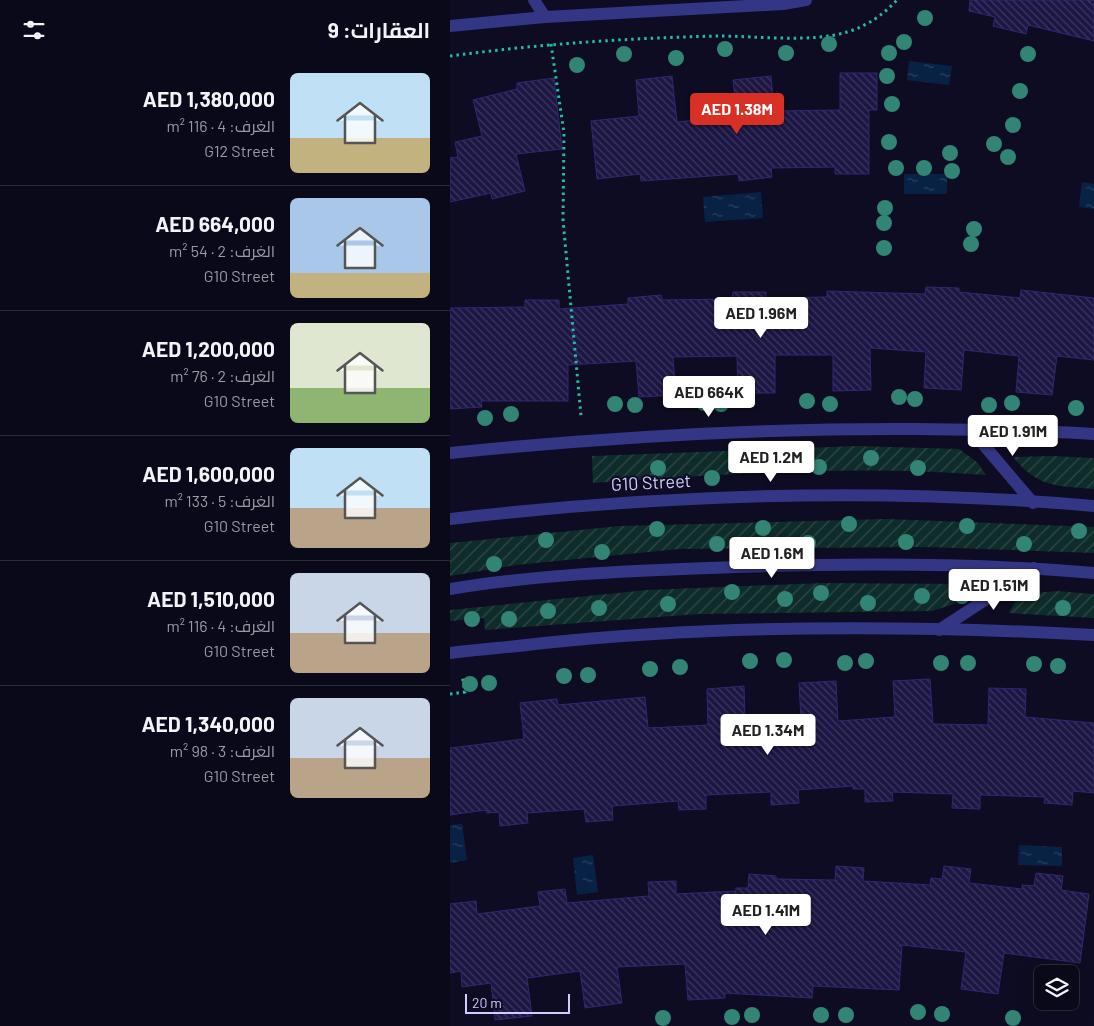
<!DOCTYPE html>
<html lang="ar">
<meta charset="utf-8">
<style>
body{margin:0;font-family:Barlow,Cairo,sans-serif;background:#181727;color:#f1f3f6;direction:rtl;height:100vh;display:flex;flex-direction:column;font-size:19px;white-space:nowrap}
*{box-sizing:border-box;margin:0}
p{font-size:16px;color:#999aa2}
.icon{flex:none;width:28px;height:28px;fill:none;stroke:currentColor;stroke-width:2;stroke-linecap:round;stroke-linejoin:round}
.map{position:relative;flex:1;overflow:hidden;direction:ltr}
.details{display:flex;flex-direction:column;background:#0a091a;width:450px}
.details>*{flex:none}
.tools{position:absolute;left:584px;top:965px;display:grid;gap:10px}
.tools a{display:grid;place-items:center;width:45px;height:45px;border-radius:8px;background:#0a091a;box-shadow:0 5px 20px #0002,0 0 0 1px #2a2a39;font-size:25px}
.scale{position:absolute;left:15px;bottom:12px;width:105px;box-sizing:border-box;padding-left:5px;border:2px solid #cfcdff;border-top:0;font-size:14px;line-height:18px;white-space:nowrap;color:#cfcdff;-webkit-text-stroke:4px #0e0c22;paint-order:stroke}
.price{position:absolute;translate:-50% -42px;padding:0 11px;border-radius:5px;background:#fff;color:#222;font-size:16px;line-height:32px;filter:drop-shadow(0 1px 2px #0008)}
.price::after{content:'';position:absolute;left:50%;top:30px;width:15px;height:11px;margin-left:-8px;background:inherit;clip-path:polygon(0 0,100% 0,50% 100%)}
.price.on{background:#d93025;color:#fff}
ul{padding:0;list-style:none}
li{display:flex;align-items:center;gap:15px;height:125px;padding:0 20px}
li+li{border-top:1px solid #2a2a39}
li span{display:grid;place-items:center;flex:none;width:140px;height:100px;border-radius:8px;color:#555}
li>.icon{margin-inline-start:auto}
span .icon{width:60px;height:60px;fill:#fffc;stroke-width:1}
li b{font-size:21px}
h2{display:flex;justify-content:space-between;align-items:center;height:60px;padding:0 20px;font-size:21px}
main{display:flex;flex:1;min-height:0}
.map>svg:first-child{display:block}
.garden{fill:url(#garden-furrows)}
.water{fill:url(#water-ripples)}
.building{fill:url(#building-back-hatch);stroke:#302772}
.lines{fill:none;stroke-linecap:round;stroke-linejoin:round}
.path{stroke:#25bba7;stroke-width:3;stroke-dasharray:2.5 4;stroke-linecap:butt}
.service{stroke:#333684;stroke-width:12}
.minor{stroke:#333684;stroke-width:12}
.tertiary{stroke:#333684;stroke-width:12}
.tree{fill:#328474}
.labels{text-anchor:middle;stroke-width:4;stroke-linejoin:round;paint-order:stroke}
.street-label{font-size:18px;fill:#cfcdff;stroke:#0e0c22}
</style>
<main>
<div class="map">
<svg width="644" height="1026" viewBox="0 0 644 1026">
<defs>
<pattern id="garden-furrows" width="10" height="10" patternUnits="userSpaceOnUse" patternTransform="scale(1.25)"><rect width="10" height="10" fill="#0e2c29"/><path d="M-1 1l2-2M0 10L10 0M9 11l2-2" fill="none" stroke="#304949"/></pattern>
<pattern id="water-ripples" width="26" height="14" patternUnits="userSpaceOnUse" patternTransform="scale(1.25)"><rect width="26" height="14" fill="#082245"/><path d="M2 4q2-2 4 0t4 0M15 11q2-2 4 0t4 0" fill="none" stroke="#2b4161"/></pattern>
<pattern id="building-back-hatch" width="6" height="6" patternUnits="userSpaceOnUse" patternTransform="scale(1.25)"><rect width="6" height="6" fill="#1c1644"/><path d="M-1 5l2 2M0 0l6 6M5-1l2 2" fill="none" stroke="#3c3760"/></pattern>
</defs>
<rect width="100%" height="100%" fill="#0e0c22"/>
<path class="garden" d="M 407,446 L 509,449 L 528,463 L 536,475 C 405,465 274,474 143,483 L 142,456 Z
M 602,456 L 644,458 L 644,489 C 607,486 588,488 563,457 Z
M 436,519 L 644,527 L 644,553 L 477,547 L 229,549 L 66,565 L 0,576 L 0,543 L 170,526 Z
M 372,583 L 520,584 L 522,592 L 504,604 L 482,611 L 249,614 L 35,630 L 34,618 L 0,621 L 0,610 L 197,590 Z
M 607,591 L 644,594 L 644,618 L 559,613 L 566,600 L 585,593 Z"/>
<path class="water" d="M 459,61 L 502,66 L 499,85 L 457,80 Z
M 454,174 L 497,174 L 497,194 L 454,194 Z
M 632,182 L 644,184 L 644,209 L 629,207 Z
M 311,192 L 313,218 L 255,222 L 253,197 Z
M 12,824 L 17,860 L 0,863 L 0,825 Z
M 569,845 L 612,847 L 612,866 L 568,865 Z
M 143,855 L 148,892 L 127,895 L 123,858 Z"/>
<path class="building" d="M 520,0 L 644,0 L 644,41 L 578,25 L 576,34 L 543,26 L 545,17 L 519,11 Z
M 390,73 L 427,73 L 427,110 L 419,110 L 419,174 L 385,174 L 385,167 L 321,168 L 322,177 L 289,181 L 288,174 L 191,181 L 190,174 L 147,179 L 141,121 L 189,116 L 186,80 L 222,76 L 227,122 L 287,116 L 283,80 L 321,76 L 324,111 L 390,110 Z
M 104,78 L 112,149 L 66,154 L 75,191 L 42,199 L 41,193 L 0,202 L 0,158 L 8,157 L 5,142 L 32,136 L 23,100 L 67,89 L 67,83 Z
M 476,287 L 509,288 L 509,292 L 570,298 L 571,290 L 644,298 L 644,360 L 607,356 L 602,395 L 566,392 L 569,356 L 514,350 L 511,390 L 474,388 L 476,352 L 420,348 L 421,390 L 383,391 L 383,355 L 325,355 L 325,393 L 288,393 L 287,356 L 223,357 L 226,395 L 189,397 L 186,361 L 118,365 L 118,401 L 31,401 L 32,407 L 0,409 L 0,308 L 75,307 L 75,300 L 109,300 L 109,309 L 178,304 L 178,298 L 211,295 L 212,300 L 282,299 L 283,292 L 316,292 L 316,298 L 377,297 L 377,291 L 475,294 Z
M 480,679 L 483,724 L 538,725 L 539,688 L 576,689 L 575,717 L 644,723 L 644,793 L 623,791 L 622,805 L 594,803 L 595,797 L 530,795 L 530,809 L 502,808 L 503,794 L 442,792 L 443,801 L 415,802 L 415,789 L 403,789 L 403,786 L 348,790 L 349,803 L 321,805 L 321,792 L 256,795 L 256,809 L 229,810 L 228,801 L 162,806 L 163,820 L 136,822 L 134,809 L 77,813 L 78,823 L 50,826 L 49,812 L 37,813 L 36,810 L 0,815 L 0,748 L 74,739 L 70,703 L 107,699 L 108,705 L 195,697 L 198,728 L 258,725 L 257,689 L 294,686 L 295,722 L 351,720 L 349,683 L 386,681 L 388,721 L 445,717 L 443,681 Z
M 386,866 L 414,868 L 413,881 L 480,885 L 481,878 L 492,879 L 494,866 L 521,869 L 519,883 L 572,889 L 572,885 L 584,886 L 586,873 L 613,876 L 611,890 L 639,894 L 630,963 L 554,953 L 548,994 L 511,989 L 516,952 L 452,945 L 449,990 L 363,986 L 362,998 L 275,993 L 275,998 L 238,1000 L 235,964 L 167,967 L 172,1003 L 135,1008 L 130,971 L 77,978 L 82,1016 L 45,1020 L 41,983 L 12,987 L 11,971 L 0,973 L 0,904 L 26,901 L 27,914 L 90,906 L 88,892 L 115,889 L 117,903 L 199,896 L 198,882 L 226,881 L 226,894 L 286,891 L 286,888 L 298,888 L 299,874 L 326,876 L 326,879 L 385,880 Z"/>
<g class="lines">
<path class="path" d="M 101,44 L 114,133 L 113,220 L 131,416
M 0,56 C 89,44 179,38 268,36 C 306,36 362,43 397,32 C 417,26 433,15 447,0
M 0,694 L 15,692 L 12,675"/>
<path class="service" d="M 84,0 L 95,17"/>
<path class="minor" d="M 0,26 L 95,17 L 333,4 L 356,0
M 0,453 C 156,437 310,428 467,429 C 526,430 585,430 644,434
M 0,653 C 31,649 63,647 94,643 C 276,624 461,625 644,635"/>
<path class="tertiary" d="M 521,430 L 583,503
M 0,519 C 213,494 430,487 644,506
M 0,589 C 85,575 173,571 259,568 C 388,563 516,562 644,573
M 489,630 L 584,568"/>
</g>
<g class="tree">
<circle cx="475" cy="18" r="8"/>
<circle cx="454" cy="42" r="8"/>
<circle cx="379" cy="44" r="8"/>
<circle cx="275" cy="49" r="8"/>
<circle cx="336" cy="53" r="8"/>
<circle cx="439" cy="53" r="8"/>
<circle cx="174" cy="54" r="8"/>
<circle cx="578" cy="54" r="8"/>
<circle cx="226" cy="58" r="8"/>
<circle cx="127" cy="65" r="8"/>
<circle cx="437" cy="76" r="8"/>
<circle cx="570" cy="91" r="8"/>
<circle cx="442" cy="104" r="8"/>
<circle cx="563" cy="125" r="8"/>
<circle cx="439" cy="142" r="8"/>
<circle cx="544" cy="144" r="8"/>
<circle cx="500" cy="153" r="8"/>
<circle cx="558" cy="157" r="8"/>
<circle cx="446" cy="168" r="8"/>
<circle cx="474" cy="168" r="8"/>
<circle cx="502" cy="171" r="8"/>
<circle cx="435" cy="208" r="8"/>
<circle cx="434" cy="223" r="8"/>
<circle cx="524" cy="229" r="8"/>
<circle cx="521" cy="244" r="8"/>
<circle cx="434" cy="248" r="8"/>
<circle cx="449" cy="397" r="8"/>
<circle cx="465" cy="399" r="8"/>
<circle cx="357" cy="401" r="8"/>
<circle cx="254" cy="403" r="8"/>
<circle cx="562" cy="403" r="8"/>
<circle cx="165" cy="404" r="8"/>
<circle cx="271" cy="404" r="8"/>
<circle cx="380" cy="404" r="8"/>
<circle cx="185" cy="405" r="8"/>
<circle cx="539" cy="405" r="8"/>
<circle cx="626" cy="408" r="8"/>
<circle cx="61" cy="414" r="8"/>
<circle cx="35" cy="418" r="8"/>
<circle cx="304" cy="456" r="8"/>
<circle cx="421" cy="458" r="8"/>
<circle cx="369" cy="467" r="8"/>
<circle cx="208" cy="468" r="8"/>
<circle cx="468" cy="468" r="8"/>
<circle cx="262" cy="478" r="8"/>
<circle cx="399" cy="524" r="8"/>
<circle cx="517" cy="526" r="8"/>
<circle cx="313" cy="528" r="8"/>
<circle cx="207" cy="529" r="8"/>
<circle cx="629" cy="531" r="8"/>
<circle cx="96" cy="540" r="8"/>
<circle cx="456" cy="542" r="8"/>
<circle cx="358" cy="543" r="8"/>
<circle cx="267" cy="544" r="8"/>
<circle cx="574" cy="544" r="8"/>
<circle cx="152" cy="552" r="8"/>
<circle cx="44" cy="564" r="8"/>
<circle cx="282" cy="592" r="8"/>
<circle cx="371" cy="593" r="8"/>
<circle cx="472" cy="596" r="8"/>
<circle cx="512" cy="596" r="8"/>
<circle cx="335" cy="599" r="8"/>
<circle cx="418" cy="603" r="8"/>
<circle cx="218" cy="604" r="8"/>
<circle cx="149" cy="608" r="8"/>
<circle cx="613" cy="608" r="8"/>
<circle cx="98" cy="611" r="8"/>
<circle cx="22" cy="619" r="8"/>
<circle cx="59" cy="619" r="8"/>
<circle cx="334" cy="660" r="8"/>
<circle cx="300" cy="661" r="8"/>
<circle cx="416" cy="661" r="8"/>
<circle cx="395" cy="663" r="8"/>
<circle cx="491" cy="663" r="8"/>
<circle cx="518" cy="663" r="8"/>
<circle cx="584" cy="664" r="8"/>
<circle cx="608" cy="666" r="8"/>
<circle cx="230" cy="667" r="8"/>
<circle cx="200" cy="669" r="8"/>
<circle cx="138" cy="675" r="8"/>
<circle cx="114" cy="676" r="8"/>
<circle cx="39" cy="683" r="8"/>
<circle cx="20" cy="684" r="8"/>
<circle cx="468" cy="1012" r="8"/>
<circle cx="492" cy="1014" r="8"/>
<circle cx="302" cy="1015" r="8"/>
<circle cx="371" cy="1015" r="8"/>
<circle cx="396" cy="1015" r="8"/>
<circle cx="282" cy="1017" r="8"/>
<circle cx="213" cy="1018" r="8"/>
<circle cx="563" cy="1018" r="8"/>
</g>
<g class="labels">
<g class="street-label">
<text transform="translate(201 483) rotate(-3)" y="6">G10 Street</text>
</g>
</g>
</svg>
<div class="tools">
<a><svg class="icon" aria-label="layers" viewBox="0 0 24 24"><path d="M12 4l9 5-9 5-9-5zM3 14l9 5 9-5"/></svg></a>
</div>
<div class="scale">20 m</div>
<b class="price on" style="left:287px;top:135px">AED 1.38M</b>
<b class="price" style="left:311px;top:339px">AED 1.96M</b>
<b class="price" style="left:259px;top:418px">AED 664K</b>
<b class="price" style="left:563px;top:457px">AED 1.91M</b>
<b class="price" style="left:321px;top:483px">AED 1.2M</b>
<b class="price" style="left:322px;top:579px">AED 1.6M</b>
<b class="price" style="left:544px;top:611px">AED 1.51M</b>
<b class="price" style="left:318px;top:756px">AED 1.34M</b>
<b class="price" style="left:316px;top:936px">AED 1.41M</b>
</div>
<section class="details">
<h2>العقارات: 9<svg class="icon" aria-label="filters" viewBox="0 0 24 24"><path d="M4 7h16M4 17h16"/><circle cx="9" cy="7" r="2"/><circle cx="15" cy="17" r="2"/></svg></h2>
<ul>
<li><span style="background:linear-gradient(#bfe0f5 65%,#c2b280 0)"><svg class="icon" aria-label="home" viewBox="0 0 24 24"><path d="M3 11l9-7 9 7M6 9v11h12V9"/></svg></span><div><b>AED 1,380,000</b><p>الغرف: 4 · 116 m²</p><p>G12 Street</p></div></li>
<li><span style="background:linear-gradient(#a9c7e8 75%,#c2b280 0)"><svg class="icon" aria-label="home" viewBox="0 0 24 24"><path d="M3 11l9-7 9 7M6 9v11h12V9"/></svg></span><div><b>AED 664,000</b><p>الغرف: 2 · 54 m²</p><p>G10 Street</p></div></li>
<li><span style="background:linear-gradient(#dfe7d0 65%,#8fb573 0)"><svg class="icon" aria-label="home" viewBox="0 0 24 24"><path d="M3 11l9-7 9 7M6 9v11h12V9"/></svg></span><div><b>AED 1,200,000</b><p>الغرف: 2 · 76 m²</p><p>G10 Street</p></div></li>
<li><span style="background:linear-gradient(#bfe0f5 60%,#b9a48a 0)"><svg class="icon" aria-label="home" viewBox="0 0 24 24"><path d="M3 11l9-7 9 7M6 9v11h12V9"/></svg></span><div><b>AED 1,600,000</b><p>الغرف: 5 · 133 m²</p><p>G10 Street</p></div></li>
<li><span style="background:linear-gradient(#c9d6e8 60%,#b9a48a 0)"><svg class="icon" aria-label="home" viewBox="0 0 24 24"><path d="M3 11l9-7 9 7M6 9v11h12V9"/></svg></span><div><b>AED 1,510,000</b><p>الغرف: 4 · 116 m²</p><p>G10 Street</p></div></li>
<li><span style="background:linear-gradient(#c9d6e8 60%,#b9a48a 0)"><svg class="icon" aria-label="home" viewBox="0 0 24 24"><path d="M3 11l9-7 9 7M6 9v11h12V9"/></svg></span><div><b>AED 1,340,000</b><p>الغرف: 3 · 98 m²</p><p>G10 Street</p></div></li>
</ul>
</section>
</main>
